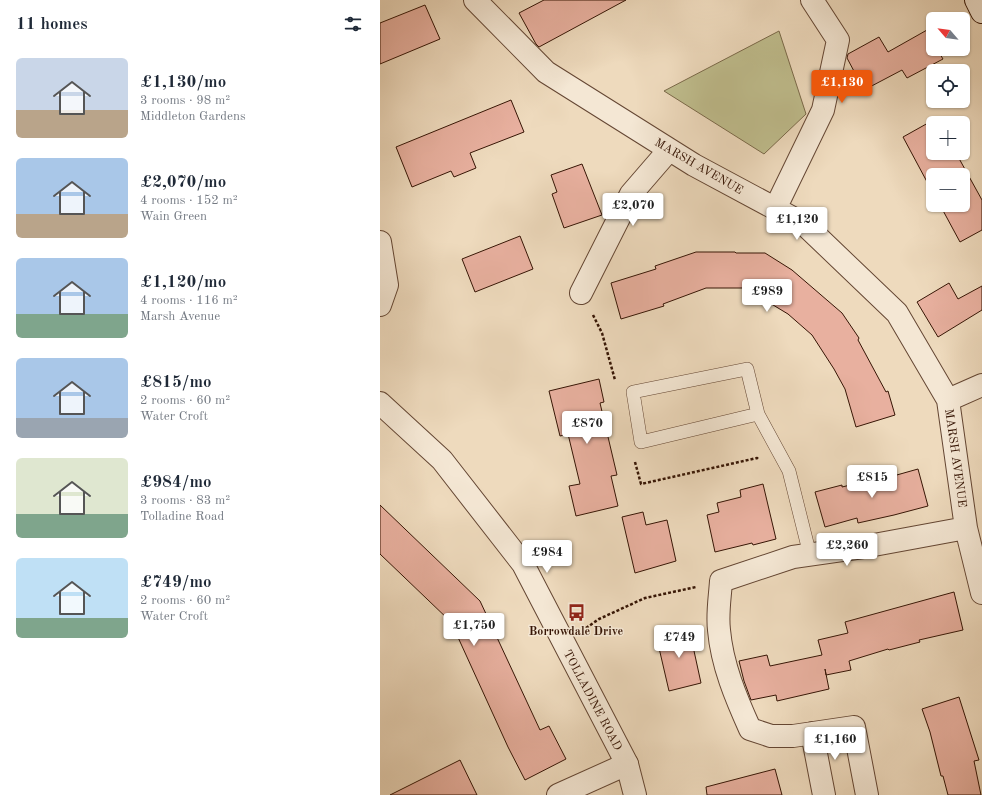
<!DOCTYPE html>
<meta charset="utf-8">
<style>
body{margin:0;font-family:"Old Standard TT",serif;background:#f2f2f3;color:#1f2937;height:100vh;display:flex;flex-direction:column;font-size:15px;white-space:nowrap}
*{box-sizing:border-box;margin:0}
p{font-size:13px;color:#747a83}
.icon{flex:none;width:22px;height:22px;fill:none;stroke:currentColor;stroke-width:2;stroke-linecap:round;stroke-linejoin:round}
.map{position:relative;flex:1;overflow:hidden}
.sheet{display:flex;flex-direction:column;background:#fff;width:380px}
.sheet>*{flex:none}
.needle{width:26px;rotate:298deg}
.controls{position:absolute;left:546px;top:12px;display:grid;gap:8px}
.controls a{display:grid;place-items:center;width:44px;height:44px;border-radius:6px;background:#fff;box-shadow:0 1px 3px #0004;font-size:20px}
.price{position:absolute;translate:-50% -34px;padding:0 9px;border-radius:4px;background:#fff;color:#222;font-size:13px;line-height:26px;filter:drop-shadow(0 1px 2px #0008)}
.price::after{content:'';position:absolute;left:50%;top:24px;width:12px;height:9px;margin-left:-6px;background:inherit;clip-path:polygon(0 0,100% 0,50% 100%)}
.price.on{background:#ea580c;color:#fff}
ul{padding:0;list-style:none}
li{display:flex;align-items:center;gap:12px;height:100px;padding:0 16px}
li span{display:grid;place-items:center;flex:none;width:112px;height:80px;border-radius:6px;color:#555}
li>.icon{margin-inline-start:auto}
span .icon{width:48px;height:48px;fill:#fffc;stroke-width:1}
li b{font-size:17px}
h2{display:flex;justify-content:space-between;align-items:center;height:48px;padding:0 16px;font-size:17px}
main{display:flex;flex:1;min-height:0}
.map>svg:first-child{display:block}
.green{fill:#bfbd8d;stroke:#7a6949}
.building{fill:#e8b09f;stroke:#361505}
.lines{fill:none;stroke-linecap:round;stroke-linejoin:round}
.service-casing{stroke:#644633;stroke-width:14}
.minor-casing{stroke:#644633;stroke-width:24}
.tertiary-casing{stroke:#644633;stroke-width:24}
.secondary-casing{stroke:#361505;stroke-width:24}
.path{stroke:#361505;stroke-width:2.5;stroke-dasharray:3 2;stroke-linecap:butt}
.service{stroke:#f4e7d4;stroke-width:13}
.minor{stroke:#f4e7d4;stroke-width:22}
.tertiary{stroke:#f4e7d4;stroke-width:22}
.secondary{stroke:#f4e7d4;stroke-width:22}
.labels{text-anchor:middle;stroke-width:3;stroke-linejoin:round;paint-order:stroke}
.street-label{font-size:12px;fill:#361505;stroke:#f4e7d4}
.poi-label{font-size:12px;font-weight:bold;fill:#361505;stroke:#f4e7d4}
</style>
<main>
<section class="sheet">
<h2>11 homes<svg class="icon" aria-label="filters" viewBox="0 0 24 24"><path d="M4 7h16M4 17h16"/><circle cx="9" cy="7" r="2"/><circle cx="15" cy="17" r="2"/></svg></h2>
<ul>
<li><span style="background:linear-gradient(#c9d6e8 65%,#b9a48a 0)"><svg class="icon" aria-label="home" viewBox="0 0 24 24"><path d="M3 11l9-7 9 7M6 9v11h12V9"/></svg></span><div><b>£1,130/mo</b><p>3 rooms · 98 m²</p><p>Middleton Gardens</p></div></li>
<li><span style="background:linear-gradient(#a9c7e8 70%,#b9a48a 0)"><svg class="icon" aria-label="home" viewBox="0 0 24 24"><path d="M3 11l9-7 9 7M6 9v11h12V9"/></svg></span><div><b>£2,070/mo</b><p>4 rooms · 152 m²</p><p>Wain Green</p></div></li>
<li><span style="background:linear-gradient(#a9c7e8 70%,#7fa58c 0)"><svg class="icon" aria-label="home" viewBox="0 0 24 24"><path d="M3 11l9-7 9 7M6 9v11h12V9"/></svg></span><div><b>£1,120/mo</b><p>4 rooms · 116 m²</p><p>Marsh Avenue</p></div></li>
<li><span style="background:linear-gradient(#a9c7e8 75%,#9aa5b1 0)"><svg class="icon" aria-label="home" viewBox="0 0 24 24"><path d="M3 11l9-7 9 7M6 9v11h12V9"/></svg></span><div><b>£815/mo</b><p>2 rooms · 60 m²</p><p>Water Croft</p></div></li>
<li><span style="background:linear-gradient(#dfe7d0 70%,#7fa58c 0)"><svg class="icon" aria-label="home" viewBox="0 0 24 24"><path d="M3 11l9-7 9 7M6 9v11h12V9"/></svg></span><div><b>£984/mo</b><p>3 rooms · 83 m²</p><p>Tolladine Road</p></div></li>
<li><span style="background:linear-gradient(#bfe0f5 75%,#7fa58c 0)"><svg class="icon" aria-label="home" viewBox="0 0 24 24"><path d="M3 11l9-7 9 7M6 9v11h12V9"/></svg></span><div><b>£749/mo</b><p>2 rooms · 60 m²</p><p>Water Croft</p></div></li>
</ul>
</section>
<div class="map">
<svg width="602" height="795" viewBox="0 0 602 795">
<rect width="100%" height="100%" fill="#eedabd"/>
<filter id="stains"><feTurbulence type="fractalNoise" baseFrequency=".005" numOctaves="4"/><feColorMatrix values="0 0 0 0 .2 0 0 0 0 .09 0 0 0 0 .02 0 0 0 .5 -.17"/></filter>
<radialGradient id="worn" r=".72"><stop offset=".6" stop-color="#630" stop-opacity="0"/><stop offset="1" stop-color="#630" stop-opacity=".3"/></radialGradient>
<path class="green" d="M 399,31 L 426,114 L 384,154 L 284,91 Z"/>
<path class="building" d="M 164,0 L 246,0 L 159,47 L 156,44 L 139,13 Z
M 45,5 L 60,39 L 0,64 L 0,23 Z
M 547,30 L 553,42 L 553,49 L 557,49 L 563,59 L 527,78 L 522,70 L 484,90 L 467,58 L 468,54 L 499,37 L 508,52 Z
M 131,100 L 144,132 L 90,153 L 96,168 L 74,177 L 71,171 L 32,187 L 16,147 Z
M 557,118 L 559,123 L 553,123 L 553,153 L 576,153 L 602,200 L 602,230 L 580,242 L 560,205 L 583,205 L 583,175 L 553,175 L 553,193 L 523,137 Z
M 202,164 L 222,215 L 184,228 L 172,194 L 177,192 L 171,175 Z
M 140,236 L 153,269 L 95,292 L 82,259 Z
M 316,252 L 355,252 L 356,253 L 385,253 L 412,270 L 462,313 L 479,338 L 478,340 L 506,392 L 508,391 L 515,415 L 476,427 L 465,389 L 454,369 L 432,335 L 408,314 L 365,288 L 326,288 L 283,304 L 284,306 L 241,319 L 231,283 L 276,269 L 275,266 Z
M 569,283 L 578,299 L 602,286 L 602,310 L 558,337 L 537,302 Z
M 219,379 L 224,402 L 220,403 L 237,475 L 231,476 L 238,506 L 196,516 L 189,486 L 200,484 L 188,434 L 180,436 L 169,391 Z
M 538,469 L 548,506 L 514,515 L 478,523 L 477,518 L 445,527 L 435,492 L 462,485 L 462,487 L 499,478 L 499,480 Z
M 383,484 L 396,539 L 373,545 L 372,543 L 335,552 L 327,515 L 339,512 L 337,503 L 361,497 L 360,490 Z
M 0,505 L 100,601 L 160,730 L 169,726 L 186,759 L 145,780 L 128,747 L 71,622 L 0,554 Z
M 263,512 L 266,525 L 287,520 L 296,561 L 255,573 L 242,517 Z
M 574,592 L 583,630 L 539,640 L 540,642 L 509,650 L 508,649 L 469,661 L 471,670 L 446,675 L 445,669 L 449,689 L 397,701 L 396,695 L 371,700 L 364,681 L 359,661 L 387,655 L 390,666 L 442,655 L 438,640 L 468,633 L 465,622 Z
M 309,628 L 321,683 L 289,691 L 276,635 Z
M 579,697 L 599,760 L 594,761 L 601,795 L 568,795 L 563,776 L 561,776 L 550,732 L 542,709 Z
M 80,760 L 97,795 L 10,795 Z
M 395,769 L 402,795 L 327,795 L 326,787 Z"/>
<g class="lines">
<defs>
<path id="service" d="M 367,369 L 378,414 L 261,442 L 253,392 Z
M 378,414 L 409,471 L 430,555"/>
<path id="minor" d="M 95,0 L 166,72 L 314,165 L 424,224 L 517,313 L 568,400 L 586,528 L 602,593
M 395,209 L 443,110 L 458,40 L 432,0
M 0,242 L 7,285 L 0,305
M 201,293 L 251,194 L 289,150
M 568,400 L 602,385
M 432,733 L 444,795
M 178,795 L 247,764
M 487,795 L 474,727 L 413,736 L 391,736 L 370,729 C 356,698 342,665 339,630 C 337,614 340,597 341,581 L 413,557 L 483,547 L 586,528"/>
<path id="tertiary" d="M 0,403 L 62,460 L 143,564 L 247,764 L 255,795"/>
<path id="secondary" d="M 596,0 L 602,12"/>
</defs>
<use href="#service" class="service-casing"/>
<use href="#minor" class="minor-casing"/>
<use href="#tertiary" class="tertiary-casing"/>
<use href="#secondary" class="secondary-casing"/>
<path class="path" d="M 213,315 L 222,333 L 235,380
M 255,462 L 261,484 L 377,458 L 378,459
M 206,628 L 219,619 L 265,598 L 316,587"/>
<use href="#service" class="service"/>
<use href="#minor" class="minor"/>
<use href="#tertiary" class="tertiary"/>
<use href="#secondary" class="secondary"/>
</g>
<defs>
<symbol id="bus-bare" viewBox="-9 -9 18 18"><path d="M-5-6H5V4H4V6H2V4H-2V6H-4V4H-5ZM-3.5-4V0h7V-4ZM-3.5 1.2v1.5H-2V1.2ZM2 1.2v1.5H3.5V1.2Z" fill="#8f2418" stroke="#f4e7d4" stroke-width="2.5" paint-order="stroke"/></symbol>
</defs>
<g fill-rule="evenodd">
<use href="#bus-bare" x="184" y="600" width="25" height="25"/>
</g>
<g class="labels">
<g class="street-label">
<text transform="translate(319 166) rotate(30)" y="4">MARSH AVENUE</text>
<text transform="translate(576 458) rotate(82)" y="4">MARSH AVENUE</text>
<text transform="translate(213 700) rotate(62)" y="4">TOLLADINE ROAD</text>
</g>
<g class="poi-label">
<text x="196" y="635">Borrowdale Drive</text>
</g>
</g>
<rect width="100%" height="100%" filter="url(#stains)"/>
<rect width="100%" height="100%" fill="url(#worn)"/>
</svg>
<div class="controls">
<a><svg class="needle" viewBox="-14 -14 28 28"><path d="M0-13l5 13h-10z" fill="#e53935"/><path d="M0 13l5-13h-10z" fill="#747a83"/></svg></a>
<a><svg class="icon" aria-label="locate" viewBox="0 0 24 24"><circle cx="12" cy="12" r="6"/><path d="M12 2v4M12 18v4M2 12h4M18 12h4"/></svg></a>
<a>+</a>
<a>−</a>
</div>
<b class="price on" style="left:462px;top:104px">£1,130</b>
<b class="price" style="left:253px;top:227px">£2,070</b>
<b class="price" style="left:417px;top:241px">£1,120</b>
<b class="price" style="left:387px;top:313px">£989</b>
<b class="price" style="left:207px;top:445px">£870</b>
<b class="price" style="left:492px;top:499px">£815</b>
<b class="price" style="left:467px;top:567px">£2,260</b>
<b class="price" style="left:167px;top:574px">£984</b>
<b class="price" style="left:94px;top:647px">£1,750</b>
<b class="price" style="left:299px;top:659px">£749</b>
<b class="price" style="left:455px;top:761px">£1,160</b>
</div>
</main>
